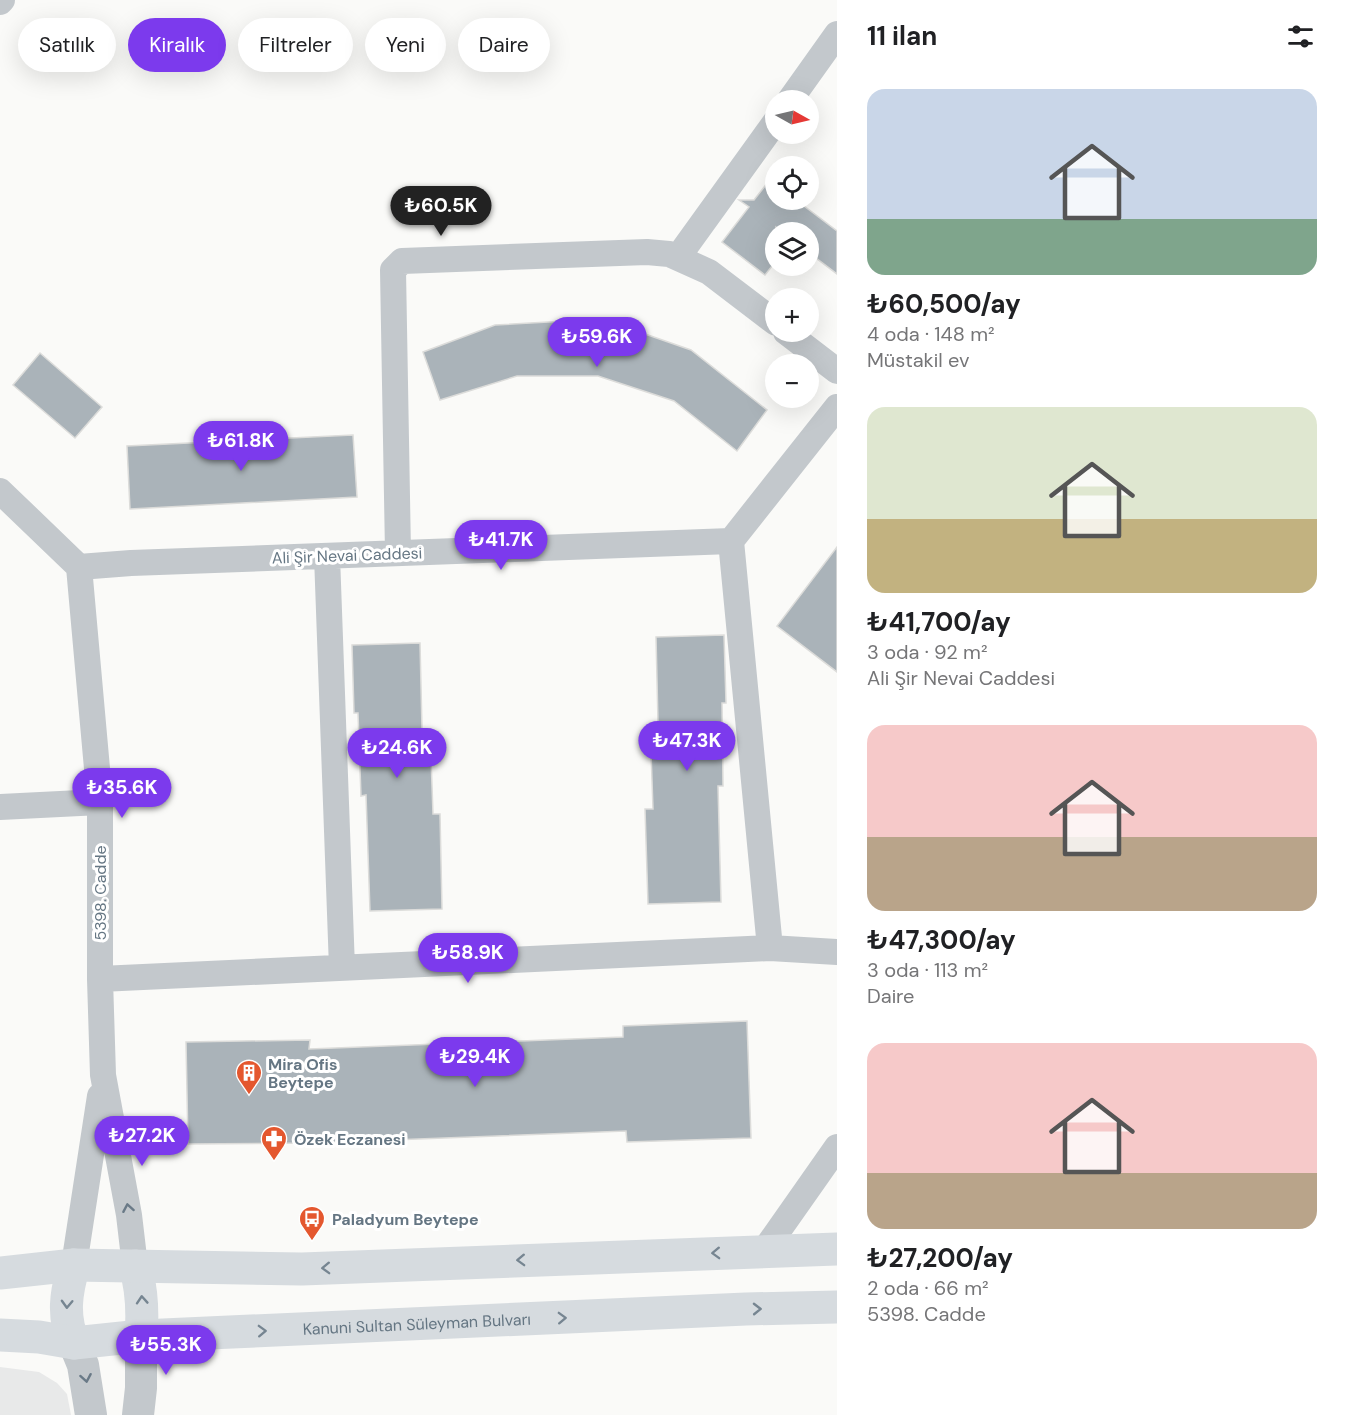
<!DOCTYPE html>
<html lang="tr">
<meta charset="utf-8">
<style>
body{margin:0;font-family:"DM Sans",sans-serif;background:#f2f2f2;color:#202124;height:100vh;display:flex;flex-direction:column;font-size:22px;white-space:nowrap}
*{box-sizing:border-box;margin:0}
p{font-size:20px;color:#757577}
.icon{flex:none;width:33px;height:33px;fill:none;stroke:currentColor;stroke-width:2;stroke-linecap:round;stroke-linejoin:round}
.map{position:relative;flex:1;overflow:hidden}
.side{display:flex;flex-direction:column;background:#fff;width:510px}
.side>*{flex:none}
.top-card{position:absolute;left:18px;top:18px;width:570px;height:54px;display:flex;gap:12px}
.needle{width:39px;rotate:98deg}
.fabs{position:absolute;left:765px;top:90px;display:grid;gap:12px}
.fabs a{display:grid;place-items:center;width:54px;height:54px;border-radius:50%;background:#fff;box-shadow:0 6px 24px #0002;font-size:30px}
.price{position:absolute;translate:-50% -51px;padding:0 14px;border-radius:21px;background:#7c3aed;color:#fff;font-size:20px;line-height:39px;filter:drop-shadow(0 2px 3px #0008)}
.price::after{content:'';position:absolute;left:50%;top:36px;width:18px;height:14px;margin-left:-9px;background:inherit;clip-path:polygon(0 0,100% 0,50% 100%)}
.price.on{background:#222;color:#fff}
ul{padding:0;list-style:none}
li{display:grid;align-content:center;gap:12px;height:318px;padding:0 30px}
li span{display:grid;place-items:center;height:186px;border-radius:18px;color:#555}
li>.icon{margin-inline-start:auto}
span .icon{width:108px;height:108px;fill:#fffc;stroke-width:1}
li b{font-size:26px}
h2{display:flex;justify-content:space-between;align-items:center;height:72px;padding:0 30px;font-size:26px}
.pill{padding:0 21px;border-radius:27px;background:#fff;box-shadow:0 6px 24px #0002;font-size:21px;line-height:54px}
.pill.on{background:#7c3aed;color:#fff}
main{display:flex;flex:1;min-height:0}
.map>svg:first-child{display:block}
.built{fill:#e8e9e9}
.building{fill:#aab3b9;stroke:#dcdcda;stroke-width:1.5}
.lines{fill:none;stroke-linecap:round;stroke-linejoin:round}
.minor{stroke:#c3c8cc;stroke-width:26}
.tertiary{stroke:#c3c8cc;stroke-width:32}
.primary{stroke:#d6dbdf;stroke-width:33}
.oneway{stroke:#6a7a87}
.oneway2{stroke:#768591}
.labels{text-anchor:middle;stroke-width:6;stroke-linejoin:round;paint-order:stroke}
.street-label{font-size:16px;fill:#657683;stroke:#fff}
.poi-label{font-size:16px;font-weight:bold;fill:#657683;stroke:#fff;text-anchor:start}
</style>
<main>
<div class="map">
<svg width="837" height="1415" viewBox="0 0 837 1415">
<rect width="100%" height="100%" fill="#fafaf8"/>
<path class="built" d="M 0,1367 L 39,1372 L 57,1383 L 67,1394 L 71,1415 L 0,1415 Z"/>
<path class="building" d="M 776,172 L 776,200 L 796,200 L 837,231 L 837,274 L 808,252 L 808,232 L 782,232 L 776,227 L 776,261 L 765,275 L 722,242 L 749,207 L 739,200 L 754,200 Z
M 584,320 L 625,327 L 691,350 L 767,410 L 737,451 L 674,401 L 598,376 L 517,376 L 440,400 L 423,352 L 495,325 Z
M 40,353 L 102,407 L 75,438 L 13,385 Z
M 353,435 L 357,497 L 130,509 L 127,446 Z
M 837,547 L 837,672 L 777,626 Z
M 724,635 L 726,703 L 722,703 L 723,786 L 718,786 L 721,902 L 648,904 L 645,809 L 653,809 L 650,723 L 658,723 L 656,637 Z
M 420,643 L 422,729 L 430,729 L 433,814 L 440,814 L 442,909 L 370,911 L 366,795 L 361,796 L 358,713 L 354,713 L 352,645 Z
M 747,1021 L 751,1138 L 627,1142 L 626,1131 L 313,1143 L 188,1144 L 186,1042 L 310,1040 L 309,1049 L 623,1037 L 623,1026 Z"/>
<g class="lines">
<path class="minor" d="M 0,2 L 2,0
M 790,100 L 837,34
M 678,257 L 776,121
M 786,332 L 837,371
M 0,491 L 79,567
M 731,541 L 770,948
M 398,553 L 393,270 L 402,261 L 647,252 L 669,254 L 709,272 L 776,323
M 327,556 L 342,968
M 79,567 L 131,563 L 731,541 L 837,407
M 79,567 L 100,802 L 100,979 L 103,1075 L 129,1215 L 135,1266
M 0,807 L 100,802
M 100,979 L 770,948 L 837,952
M 764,1251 L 837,1147
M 74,1265 L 100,1096"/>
<path class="tertiary" d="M 74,1343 L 83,1365 L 91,1415
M 138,1415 L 141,1388 L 141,1336"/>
<g class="primary">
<path d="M 74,1265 C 66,1292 62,1317 74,1343"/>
<path d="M 135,1266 C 142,1289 143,1311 141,1336"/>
<path d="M 0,1273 L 74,1265 L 302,1269 L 837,1249"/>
<path id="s1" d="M 0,1335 L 39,1337 L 74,1343 L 141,1336 L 746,1309 L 837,1307"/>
</g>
</g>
<defs><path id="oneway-chevron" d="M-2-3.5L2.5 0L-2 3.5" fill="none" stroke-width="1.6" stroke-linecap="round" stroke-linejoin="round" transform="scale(1.5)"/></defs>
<g class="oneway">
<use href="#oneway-chevron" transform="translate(128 1208) rotate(-100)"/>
<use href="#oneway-chevron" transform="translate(86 1378) rotate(80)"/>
</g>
<g class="oneway2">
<use href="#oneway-chevron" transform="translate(716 1253) rotate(178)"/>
<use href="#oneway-chevron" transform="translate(521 1260) rotate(178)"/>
<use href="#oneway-chevron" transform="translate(326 1268) rotate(178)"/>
<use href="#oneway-chevron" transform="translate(142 1300) rotate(-94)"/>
<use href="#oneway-chevron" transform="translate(67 1304) rotate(92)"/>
<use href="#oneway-chevron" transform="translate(757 1309) rotate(-1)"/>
<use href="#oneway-chevron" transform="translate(562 1318) rotate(-2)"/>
<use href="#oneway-chevron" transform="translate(262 1331) rotate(-2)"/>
</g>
<defs>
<symbol id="building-pin" viewBox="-11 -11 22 30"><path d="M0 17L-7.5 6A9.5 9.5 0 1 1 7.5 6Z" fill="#e4572e" stroke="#fff"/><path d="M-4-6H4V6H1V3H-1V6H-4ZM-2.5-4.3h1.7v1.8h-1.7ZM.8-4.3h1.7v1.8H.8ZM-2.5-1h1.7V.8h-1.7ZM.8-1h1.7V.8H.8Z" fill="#fff"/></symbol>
<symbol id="pharmacy-pin" viewBox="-11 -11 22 30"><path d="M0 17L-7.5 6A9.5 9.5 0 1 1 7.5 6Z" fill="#e4572e" stroke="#fff"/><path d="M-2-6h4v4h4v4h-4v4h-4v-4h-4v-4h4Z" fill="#fff"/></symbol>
<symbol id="bus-pin" viewBox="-11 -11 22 30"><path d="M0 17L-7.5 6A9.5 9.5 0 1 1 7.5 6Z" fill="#e4572e" stroke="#fff"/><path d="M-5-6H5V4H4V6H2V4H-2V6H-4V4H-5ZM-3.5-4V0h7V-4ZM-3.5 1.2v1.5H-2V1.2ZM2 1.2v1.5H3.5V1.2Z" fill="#fff"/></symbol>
</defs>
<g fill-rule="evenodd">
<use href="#building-pin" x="234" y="1058" width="30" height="40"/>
<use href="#pharmacy-pin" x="259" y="1124" width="30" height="40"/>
<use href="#bus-pin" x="297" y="1204" width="30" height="40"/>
</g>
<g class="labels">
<g class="street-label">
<text transform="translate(347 555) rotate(-2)" y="6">Ali Şir Nevai Caddesi</text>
<text transform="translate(100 893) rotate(-90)" y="6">5398. Cadde</text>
<text dy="6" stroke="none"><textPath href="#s1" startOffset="418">Kanuni Sultan Süleyman Bulvarı</textPath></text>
</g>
<g class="poi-label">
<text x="268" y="1070">Mira Ofis<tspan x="268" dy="18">Beytepe</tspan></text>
<text x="294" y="1145">Özek Eczanesi</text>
<text x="332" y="1225">Paladyum Beytepe</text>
</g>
</g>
</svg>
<div class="fabs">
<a><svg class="needle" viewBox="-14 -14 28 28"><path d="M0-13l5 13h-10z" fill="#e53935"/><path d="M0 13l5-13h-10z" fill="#757577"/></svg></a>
<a><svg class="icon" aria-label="locate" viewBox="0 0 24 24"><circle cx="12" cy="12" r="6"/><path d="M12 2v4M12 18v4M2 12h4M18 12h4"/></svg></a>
<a><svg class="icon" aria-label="layers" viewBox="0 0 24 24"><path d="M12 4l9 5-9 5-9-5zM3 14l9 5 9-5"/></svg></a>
<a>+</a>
<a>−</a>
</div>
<b class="price on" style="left:441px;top:237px">₺60.5K</b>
<b class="price" style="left:597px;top:368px">₺59.6K</b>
<b class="price" style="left:241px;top:472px">₺61.8K</b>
<b class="price" style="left:501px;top:571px">₺41.7K</b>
<b class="price" style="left:687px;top:772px">₺47.3K</b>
<b class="price" style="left:397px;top:779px">₺24.6K</b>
<b class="price" style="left:122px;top:819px">₺35.6K</b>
<b class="price" style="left:468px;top:984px">₺58.9K</b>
<b class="price" style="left:475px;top:1088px">₺29.4K</b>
<b class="price" style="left:142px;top:1167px">₺27.2K</b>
<b class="price" style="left:166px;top:1376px">₺55.3K</b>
<div class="top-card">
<a class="pill">Satılık</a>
<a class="pill on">Kiralık</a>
<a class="pill">Filtreler</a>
<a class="pill">Yeni</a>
<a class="pill">Daire</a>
</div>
</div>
<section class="side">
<h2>11 ilan<svg class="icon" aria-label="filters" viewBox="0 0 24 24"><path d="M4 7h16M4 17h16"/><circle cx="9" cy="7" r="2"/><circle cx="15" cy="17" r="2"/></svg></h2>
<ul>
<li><span style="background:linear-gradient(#c9d6e8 70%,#7fa58c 0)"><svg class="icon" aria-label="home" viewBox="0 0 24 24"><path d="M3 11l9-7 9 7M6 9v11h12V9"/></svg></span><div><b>₺60,500/ay</b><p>4 oda · 148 m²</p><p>Müstakil ev</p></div></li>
<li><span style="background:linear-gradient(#dfe7d0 60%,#c2b280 0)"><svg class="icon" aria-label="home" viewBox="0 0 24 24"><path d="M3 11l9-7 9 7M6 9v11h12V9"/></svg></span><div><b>₺41,700/ay</b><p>3 oda · 92 m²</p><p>Ali Şir Nevai Caddesi</p></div></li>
<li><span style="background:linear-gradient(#f6c9c9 60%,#b9a48a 0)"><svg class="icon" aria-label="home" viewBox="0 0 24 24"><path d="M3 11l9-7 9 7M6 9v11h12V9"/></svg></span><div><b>₺47,300/ay</b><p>3 oda · 113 m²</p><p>Daire</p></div></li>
<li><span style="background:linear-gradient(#f6c9c9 70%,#b9a48a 0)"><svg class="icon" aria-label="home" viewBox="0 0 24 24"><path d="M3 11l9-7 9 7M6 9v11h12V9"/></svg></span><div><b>₺27,200/ay</b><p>2 oda · 66 m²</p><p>5398. Cadde</p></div></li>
</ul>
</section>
</main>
